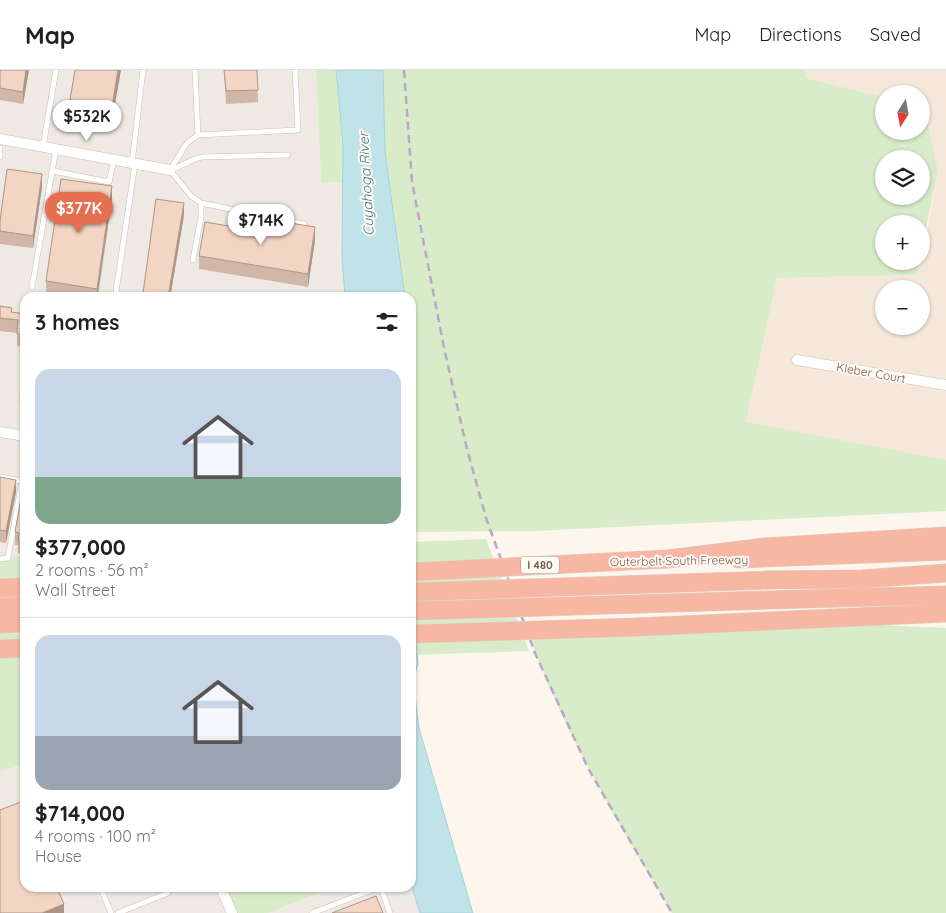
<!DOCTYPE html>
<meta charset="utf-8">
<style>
body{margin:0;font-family:Quicksand,sans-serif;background:#f6f6f6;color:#202124;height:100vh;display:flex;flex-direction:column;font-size:19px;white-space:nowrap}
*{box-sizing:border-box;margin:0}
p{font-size:16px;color:#757577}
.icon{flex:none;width:28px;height:28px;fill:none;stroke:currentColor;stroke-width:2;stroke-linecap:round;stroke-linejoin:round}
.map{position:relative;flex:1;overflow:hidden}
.details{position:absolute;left:20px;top:222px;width:396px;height:600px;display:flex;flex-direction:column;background:#fff;border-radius:15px;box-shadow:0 1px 4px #0004}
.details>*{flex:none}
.needle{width:32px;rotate:191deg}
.fabs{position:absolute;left:875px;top:15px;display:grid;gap:10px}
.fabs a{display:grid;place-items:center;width:55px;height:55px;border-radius:50%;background:#fff;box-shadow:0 1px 4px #0004;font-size:25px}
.price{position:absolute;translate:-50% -42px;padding:0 11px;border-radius:18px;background:#fff;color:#222;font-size:16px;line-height:32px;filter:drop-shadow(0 1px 2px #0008)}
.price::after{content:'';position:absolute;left:50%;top:30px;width:15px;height:11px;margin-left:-8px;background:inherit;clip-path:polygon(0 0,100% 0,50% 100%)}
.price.selected{background:#e76f51;color:#fff}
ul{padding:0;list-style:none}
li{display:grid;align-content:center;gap:10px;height:265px;padding:0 15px}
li+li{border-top:1px solid #e0e0e0}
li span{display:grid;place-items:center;height:155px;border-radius:15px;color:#555}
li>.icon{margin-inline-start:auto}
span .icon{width:90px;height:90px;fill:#fffc;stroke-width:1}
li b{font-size:21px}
h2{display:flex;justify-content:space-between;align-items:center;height:60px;padding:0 15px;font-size:21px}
header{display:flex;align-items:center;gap:30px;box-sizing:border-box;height:70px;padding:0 25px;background:#fff;border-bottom:1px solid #e0e0e0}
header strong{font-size:24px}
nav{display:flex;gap:28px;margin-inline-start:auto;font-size:18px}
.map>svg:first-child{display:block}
.residential{fill:#f5e8da;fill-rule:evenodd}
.industrial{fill:#efe9e4}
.green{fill:#d8ecc9;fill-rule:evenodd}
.water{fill:#bfe3e8;stroke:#a5d3da}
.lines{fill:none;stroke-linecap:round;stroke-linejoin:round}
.service-casing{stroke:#d1beb0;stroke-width:6}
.minor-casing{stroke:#d1beb0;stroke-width:11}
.motorway-casing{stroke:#dad1cd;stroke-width:19}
.service{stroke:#fff;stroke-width:5}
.minor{stroke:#fff;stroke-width:10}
.motorway{stroke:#f7b7a3;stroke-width:18}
.rail{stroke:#b9a8c9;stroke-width:2.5;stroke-dasharray:8 5;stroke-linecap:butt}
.motorway-bridge-casing{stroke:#dad1cd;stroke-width:19;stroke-linecap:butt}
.motorway-bridge{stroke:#f7b7a3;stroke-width:18}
.wall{fill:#d1b7a8}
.shaded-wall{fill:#aa9588}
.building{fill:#f3d5c3;stroke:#aa9588}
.labels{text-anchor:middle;stroke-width:4;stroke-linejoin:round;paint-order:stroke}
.shield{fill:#fffaf3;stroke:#a28b7f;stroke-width:1}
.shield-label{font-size:11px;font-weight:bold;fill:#7a5c4d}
.street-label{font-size:12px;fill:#7a5c4d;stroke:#fffaf3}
.water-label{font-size:14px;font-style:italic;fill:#437c86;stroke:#fffaf3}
</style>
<header>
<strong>Map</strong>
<nav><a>Map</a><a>Directions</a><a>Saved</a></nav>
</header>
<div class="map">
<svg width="946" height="843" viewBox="0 0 946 843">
<rect width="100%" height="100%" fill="#fdf6ec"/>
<path class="residential" d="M 806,0 L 946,0 L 946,393 L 746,352 L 777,208 L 916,205 L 919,191 L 921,191 L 938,102 L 924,37 L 921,36 L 921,24 L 884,24 L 884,27 L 804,8 ZM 884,219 L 921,219 L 921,256 L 884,256 Z"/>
<path class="industrial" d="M 0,0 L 316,0 L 321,111 L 343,112 L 342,187 L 345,227 L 25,228 L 25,516 L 0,516 Z
M 25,599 L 25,818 L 411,818 L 411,814 L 420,843 L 0,843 L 0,600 Z"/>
<path class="green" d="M 316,0 L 336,0 L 343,73 L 343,112 L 321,112 Z
M 383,0 L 806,0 L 805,8 L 884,27 L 884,61 L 921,61 L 921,36 L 924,37 L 938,101 L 921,182 L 921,154 L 884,154 L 884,191 L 919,191 L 916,205 L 777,208 L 746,352 L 946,390 L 946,441 L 535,461 L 411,462 L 411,228 L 405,227 L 385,82 ZM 884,89 L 921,89 L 921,126 L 884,126 Z
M 486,469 L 529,581 L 411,585 L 411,472 Z
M 25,486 L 25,693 L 0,702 L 0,487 Z
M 839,553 L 946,558 L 946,843 L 672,843 C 617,752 562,659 526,558 Z
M 221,818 L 330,818 L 268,843 L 232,843 Z"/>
<path class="water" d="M 336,0 L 383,0 L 385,82 L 405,227 L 345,227 L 342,187 L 343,74 Z
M 411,523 L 418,593 L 413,611 L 419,658 L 473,843 L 420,843 L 411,814 Z"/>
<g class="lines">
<defs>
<path id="service" d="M 195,0 L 198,65
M 43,77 L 56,0
M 0,78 L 0,87
M 132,93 L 143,0
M 170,100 L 187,73 L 198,65 L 298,60 L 295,0
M 170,100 L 191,126 L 201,133 L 304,154
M 170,100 C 182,96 189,90 202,87 L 288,85
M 53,101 L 109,112 L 114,90
M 193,190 L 201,147 L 201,133
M 32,217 L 56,79
M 203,225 L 218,228
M 115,228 L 135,94
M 0,407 L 22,411 L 25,394
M 0,489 L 8,488 L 22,411
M 101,818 L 111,843
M 381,818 L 390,843
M 118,843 L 168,823
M 312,843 L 377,818"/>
<path id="minor" d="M 0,69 L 170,100
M 797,290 L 946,315
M 0,362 L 25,366
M 221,818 L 232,843"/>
<path id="motorway" d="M 668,489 L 765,477 L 946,466
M 739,489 L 946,481
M 768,510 L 862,509 L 946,503
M 0,518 L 25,517
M 768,530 L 946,525
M 0,537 L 25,536
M 0,554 L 25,553
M 637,557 L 946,543
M 0,579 L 25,578"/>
</defs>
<use href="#service" class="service-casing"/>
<use href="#minor" class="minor-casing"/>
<use href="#motorway" class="motorway-casing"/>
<use href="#service" class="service"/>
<use href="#minor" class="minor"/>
<use href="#motorway" class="motorway"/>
<path class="rail" d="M 404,0 L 412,112 L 444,278 L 467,379 L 486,448 L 535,583 L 588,698 L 672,843"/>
<defs>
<path id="motorway-bridge" d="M 411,502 L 668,489
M 411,522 L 768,510
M 411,541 L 768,530
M 411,564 L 637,557"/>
</defs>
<use href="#motorway-bridge" class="motorway-bridge-casing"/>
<use href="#motorway-bridge" class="motorway-bridge"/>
</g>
<path class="wall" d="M 0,0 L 29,0 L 23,34 L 0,30 Z
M 121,0 L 112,50 L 70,42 L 70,30 Z
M 224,0 L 257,0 L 258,32 L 226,34 Z
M 42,117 L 33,178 L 0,174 L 0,151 Z
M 112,128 L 98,228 L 71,228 L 46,224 L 46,211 Z
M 184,145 L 170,228 L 143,228 L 143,223 Z
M 315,170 L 308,217 L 199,199 L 199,186 Z
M 0,236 L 12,242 L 25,244 L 25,278 L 17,276 L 17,263 L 0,261 Z
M 25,290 L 25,344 L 20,343 L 20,331 Z
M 0,407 L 16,422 L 6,473 L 0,472 Z
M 25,411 L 25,484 L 18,483 L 18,475 L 15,475 L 15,462 Z"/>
<path class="shaded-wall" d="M 26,0 L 29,0 L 23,34 L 23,22 Z
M 118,0 L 121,0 L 112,50 L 112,37 Z
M 42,104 L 42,117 L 33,178 L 33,166 Z
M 112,116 L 112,128 L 97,228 L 97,219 Z
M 184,133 L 184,145 L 170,228 L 168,228 Z
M 315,157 L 315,170 L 308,217 L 308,204 Z
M 16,410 L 16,422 L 6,473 L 6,461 Z
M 64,834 L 64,843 L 42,843 Z"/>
<path class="building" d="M 0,0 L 26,0 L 23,22 L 0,18 Z
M 75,0 L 118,0 L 112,37 L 70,30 Z
M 224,0 L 257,0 L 258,20 L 226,21 Z
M 7,99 L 42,104 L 33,166 L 0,161 L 0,151 Z
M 61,109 L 112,116 L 97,219 L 46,211 Z
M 156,129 L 184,133 L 168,228 L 143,223 Z
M 272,150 L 315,157 L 308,204 L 199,186 L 205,152 L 270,163 Z
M 0,236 L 12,238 L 11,242 L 25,244 L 25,265 L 17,264 L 18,250 L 0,248 Z
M 25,290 L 25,331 L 20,331 Z
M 0,407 L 16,410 L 6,461 L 0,460 Z
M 24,411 L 25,411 L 25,472 L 18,471 L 19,463 L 15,462 Z
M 23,731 L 25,737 L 25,818 L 57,818 L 64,834 L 42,843 L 0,843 L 0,740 Z
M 376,826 L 383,843 L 332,843 Z"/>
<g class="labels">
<rect class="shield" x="521" y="486.5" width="38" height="17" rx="4"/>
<g class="shield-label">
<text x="540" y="499">I 480</text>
</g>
<g class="street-label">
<text transform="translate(871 303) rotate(10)" y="4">Kleber Court</text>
<text transform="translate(679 491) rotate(-1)" y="4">Outerbelt South Freeway</text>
</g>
<g class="water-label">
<text transform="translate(366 114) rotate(-93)" y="5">Cuyahoga River</text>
</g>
</g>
</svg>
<div class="fabs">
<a><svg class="needle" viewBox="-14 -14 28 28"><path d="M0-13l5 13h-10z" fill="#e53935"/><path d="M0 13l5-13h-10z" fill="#757577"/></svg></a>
<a><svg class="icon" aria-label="layers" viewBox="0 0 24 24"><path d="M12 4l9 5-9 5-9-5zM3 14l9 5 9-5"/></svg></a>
<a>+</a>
<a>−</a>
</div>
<b class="price" style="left:87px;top:72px">$532K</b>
<b class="price selected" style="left:79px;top:164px">$377K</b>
<b class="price" style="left:261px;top:176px">$714K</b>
<section class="details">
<h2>3 homes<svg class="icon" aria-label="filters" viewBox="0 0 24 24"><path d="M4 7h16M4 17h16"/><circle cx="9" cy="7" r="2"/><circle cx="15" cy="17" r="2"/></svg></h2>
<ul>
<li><span style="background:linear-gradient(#c9d6e8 70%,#7fa58c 0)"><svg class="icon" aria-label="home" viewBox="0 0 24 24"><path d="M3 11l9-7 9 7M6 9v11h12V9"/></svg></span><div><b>$377,000</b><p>2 rooms · 56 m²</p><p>Wall Street</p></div></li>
<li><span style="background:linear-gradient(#c9d6e8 65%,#9aa5b1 0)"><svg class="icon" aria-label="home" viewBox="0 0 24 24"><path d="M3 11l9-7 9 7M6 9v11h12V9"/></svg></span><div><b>$714,000</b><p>4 rooms · 100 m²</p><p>House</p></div></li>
</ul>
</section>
</div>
